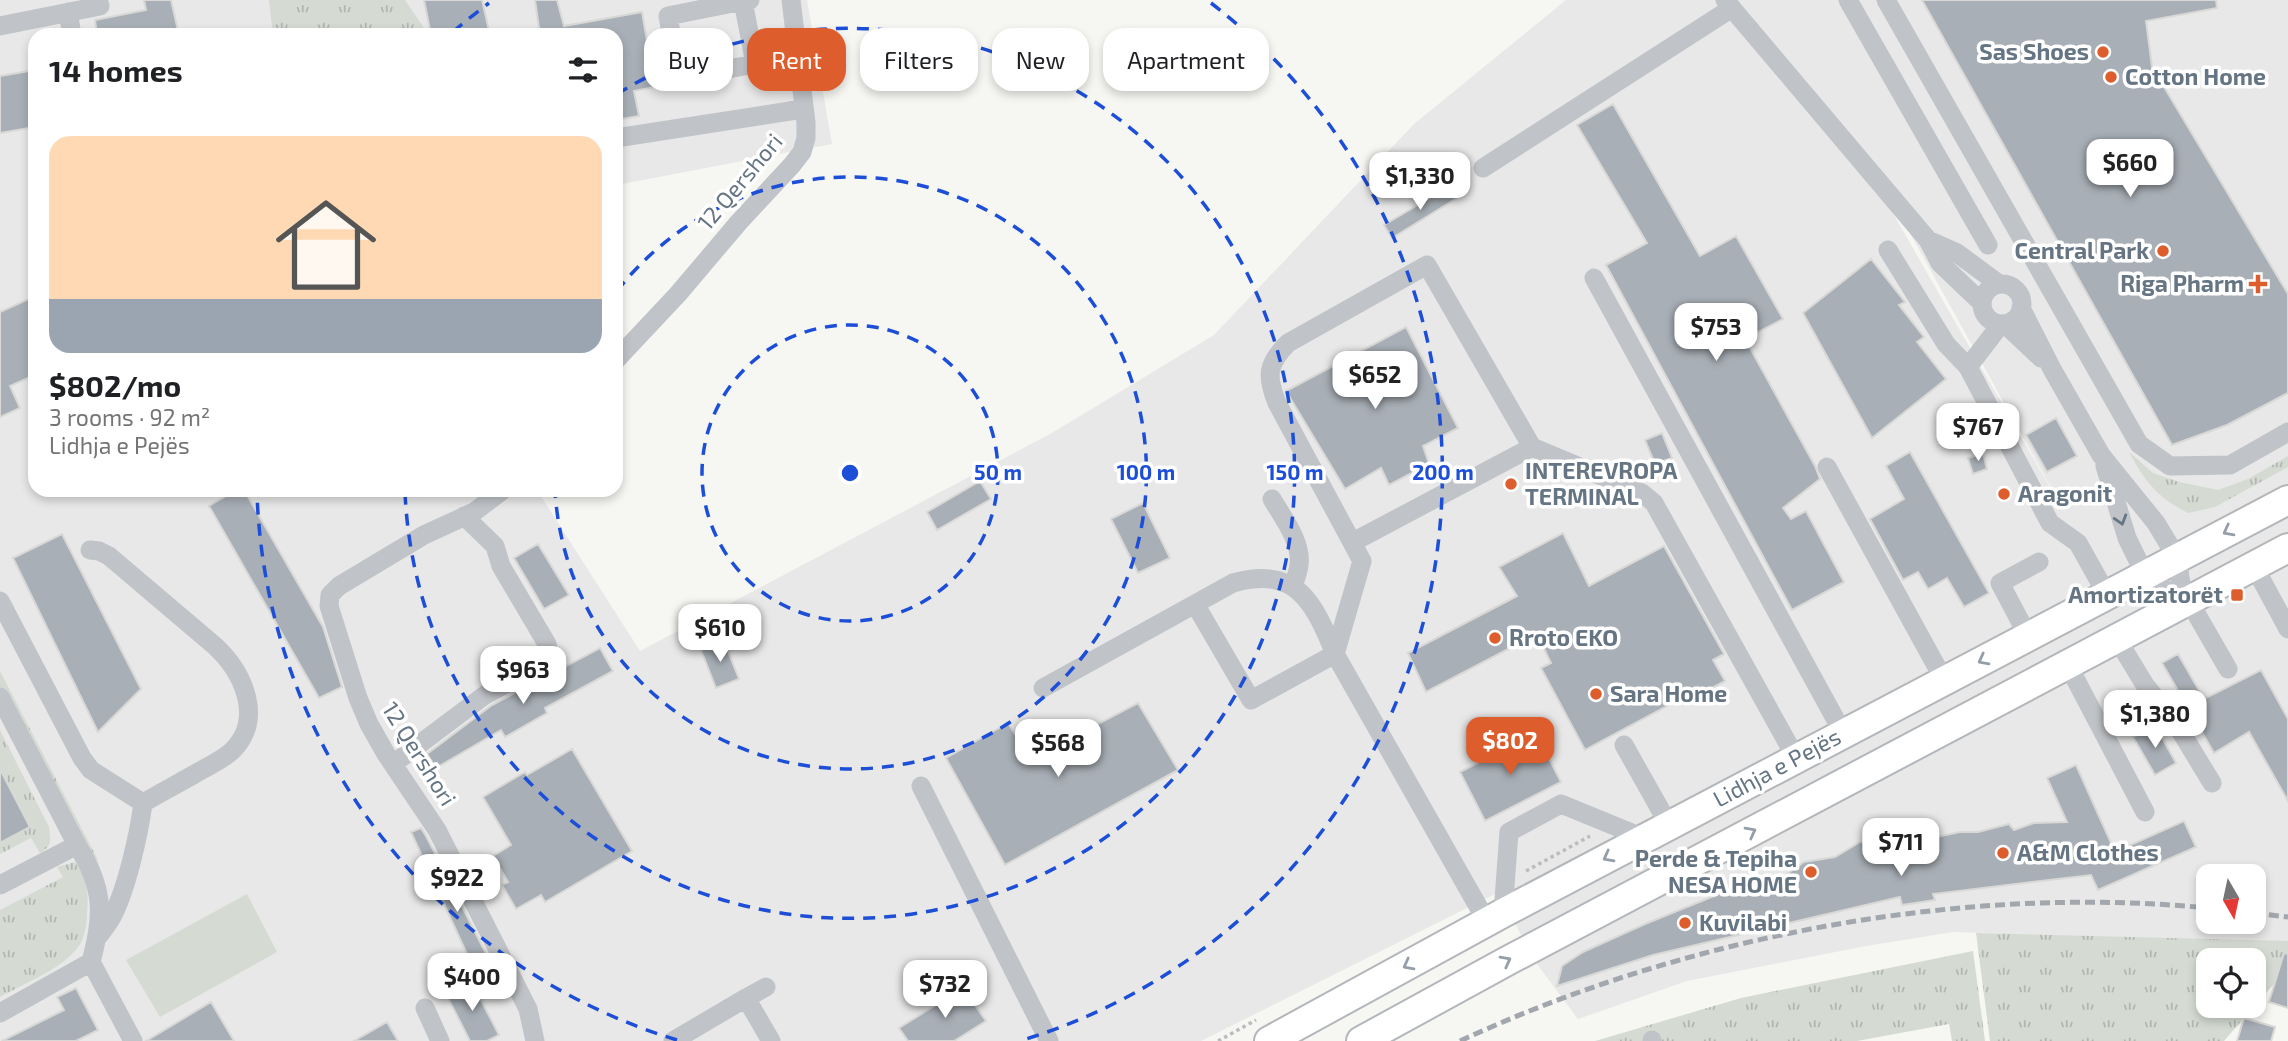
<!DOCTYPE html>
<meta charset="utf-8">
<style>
body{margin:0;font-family:"Exo 2",sans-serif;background:#f6f6f6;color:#202124;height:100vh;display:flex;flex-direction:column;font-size:26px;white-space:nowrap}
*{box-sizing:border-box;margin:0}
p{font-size:23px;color:#757577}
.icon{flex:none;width:38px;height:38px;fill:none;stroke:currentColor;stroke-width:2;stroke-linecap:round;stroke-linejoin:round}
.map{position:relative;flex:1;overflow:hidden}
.sheet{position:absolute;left:28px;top:28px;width:595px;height:469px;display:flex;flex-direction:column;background:#fff;border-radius:21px;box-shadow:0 4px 10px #0003}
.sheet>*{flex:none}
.hud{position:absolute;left:644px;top:28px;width:665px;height:63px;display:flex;gap:14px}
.needle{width:46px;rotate:171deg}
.tools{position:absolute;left:2196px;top:864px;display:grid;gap:14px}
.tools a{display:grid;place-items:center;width:70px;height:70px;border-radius:14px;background:#fff;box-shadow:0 4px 10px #0003;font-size:35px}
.price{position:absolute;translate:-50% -60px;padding:0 16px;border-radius:14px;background:#fff;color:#222;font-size:23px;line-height:46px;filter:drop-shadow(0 2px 4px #0008)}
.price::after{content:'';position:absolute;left:50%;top:42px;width:21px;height:16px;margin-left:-10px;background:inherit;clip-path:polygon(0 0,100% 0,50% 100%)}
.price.current{background:#de5d2c;color:#fff}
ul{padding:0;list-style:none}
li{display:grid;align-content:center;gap:14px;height:371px;padding:0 21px}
li span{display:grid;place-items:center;height:217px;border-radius:21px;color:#555}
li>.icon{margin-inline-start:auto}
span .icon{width:126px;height:126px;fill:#fffc;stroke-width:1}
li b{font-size:30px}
h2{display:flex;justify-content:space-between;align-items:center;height:84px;padding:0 21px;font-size:30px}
.pill{padding:0 24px;border-radius:21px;background:#fff;box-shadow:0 4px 10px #0003;font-size:24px;line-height:63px}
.pill.current{background:#de5d2c;color:#fff}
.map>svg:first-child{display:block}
.built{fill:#e7e8e7;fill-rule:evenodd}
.grass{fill:url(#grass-tufts);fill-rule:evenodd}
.park{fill:#d5dbd3}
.building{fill:#a8afb6;stroke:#d8d8d6;stroke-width:2}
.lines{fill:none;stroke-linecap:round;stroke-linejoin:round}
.highway-casing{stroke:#b3b6ba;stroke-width:32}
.path{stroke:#babcbf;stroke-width:3.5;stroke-dasharray:3.5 3.5;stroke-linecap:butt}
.minor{stroke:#c0c3c7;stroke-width:19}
.highway{stroke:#fff;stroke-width:28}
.rail{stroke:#a1a7ad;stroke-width:5;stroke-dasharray:10 5;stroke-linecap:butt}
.oneway{stroke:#667584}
.oneway2{stroke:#949ea9}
.ring{fill:none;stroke:#1d4ed8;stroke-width:3.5;stroke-dasharray:12 9}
.poi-dot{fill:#de5d2c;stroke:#fff;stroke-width:2.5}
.labels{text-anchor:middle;stroke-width:7;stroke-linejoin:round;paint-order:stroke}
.poi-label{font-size:23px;font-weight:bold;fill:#667584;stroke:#fff;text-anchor:start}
.street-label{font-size:23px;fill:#667584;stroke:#fff}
.centre{fill:#1d4ed8;stroke:#fff;stroke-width:3.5}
.ring-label{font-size:21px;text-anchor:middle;font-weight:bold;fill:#1d4ed8;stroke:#fff;stroke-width:7;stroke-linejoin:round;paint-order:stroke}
</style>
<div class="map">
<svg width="2288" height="1041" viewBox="0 0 2288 1041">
<defs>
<pattern id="grass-tufts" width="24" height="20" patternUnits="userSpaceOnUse" patternTransform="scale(1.75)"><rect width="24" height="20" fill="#d5dbd3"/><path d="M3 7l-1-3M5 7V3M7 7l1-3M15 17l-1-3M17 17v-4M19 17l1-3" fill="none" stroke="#b1b6b1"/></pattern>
</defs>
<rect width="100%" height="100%" fill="#f6f7f3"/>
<path class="built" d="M 0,0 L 807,0 L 832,144 L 616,185 L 616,35 L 35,35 L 35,490 L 537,490 L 640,651 L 1052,433 L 1214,335 L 1414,124 L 1566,0 L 1721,0 L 1875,182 L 2071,524 L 1880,179 L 1732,0 L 2288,0 L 2288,950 L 2265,944 L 1953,932 L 1866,946 L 1687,981 L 1578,1019 L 1534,960 L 1516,925 L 1511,886 L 1201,1041 L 0,1041 ZM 2208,877 L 2254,877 L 2254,922 L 2208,922 Z"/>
<path class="grass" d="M 269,0 L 405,0 L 428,34 L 273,35 Z
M 2129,452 L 2153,473 L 2179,482 L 2218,490 L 2248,479 L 2288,456 L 2288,467 L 2215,507 L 2188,513 C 2157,497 2146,483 2129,452 Z
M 0,671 L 98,860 L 91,864 L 0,687 Z
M 0,730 L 49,827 C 51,841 52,846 40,853 L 31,838 L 0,854 L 0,843 L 30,827 L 0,769 Z
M 75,862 C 87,881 89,891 87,913 C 87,923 85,936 80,944 C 67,967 23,984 0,997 L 0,910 L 63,877 L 57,867 Z
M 1976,933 L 2288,941 L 2288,968 L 2224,1041 L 1990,1041 ZM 2208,961 L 2254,961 L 2254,1006 L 2208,1006 Z
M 1973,951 L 1985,1041 L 1952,1041 L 1949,1024 L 1857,1041 L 1595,1041 L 1741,998 Z"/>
<path class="park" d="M 247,894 L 277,952 L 160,1017 L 126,960 Z"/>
<path class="building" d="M 144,0 L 171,0 L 179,35 L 97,35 L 95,20 L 146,10 Z
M 424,0 L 482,0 L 490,35 L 431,35 Z
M 535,0 L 557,0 L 564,26 L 642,12 L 655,87 L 634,91 L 639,116 L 616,120 L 616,35 L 540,35 Z
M 1922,0 L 2216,0 L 2217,8 L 2146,21 L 2152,67 L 2288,294 L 2288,393 L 2227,425 L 2172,445 Z
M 35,70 L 35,127 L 0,133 L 0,76 Z
M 1613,104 L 1700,256 L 1736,236 L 1783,319 L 1745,339 L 1815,466 L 1820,479 L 1783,508 L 1791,519 L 1806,511 L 1844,582 L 1792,610 L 1606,265 L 1647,243 L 1577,125 Z
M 1450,186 L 1457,198 L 1392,238 L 1384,225 Z
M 1871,259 L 1905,302 L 1899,305 L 1924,337 L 1917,342 L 1946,379 L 1872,438 L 1803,313 Z
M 35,296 L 35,375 L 10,386 L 20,408 L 0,417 L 0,312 Z
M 1406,327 L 1458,428 L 1423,446 L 1429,464 L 1389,485 L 1381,468 L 1345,489 L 1286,391 Z
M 2056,418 L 2077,456 L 2047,472 L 2026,435 Z
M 1662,433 L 1672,458 L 1655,464 L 1645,440 Z
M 1910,452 L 1989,593 L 1964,607 L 1947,578 L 1928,589 L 1918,572 L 1903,580 L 1870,519 L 1904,499 L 1886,466 Z
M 1983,453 L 1987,469 L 1973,474 L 1968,458 Z
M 980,481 L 991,499 L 937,530 L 927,512 Z
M 236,490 L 244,490 L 323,627 L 342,687 L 319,698 L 209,506 Z
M 1143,503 L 1170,558 L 1138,573 L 1111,519 Z
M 1563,533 L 1589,586 L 1664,546 L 1724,654 L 1713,660 L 1725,681 L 1683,704 L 1680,699 L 1585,750 L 1541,668 L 1551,663 L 1537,634 L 1426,692 L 1408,653 L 1517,596 L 1499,567 Z
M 62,534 L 141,689 L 98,732 L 13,558 Z
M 538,544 L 569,595 L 544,609 L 514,558 Z
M 724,641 L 739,679 L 716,688 L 701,650 Z
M 600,648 L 613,671 L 545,708 L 547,713 L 505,737 L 501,730 L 436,768 L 427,754 L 492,705 Z
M 2178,654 L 2204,699 L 2261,670 L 2288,719 L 2288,801 L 2249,732 L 2214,753 L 2162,663 Z
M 1138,703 L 1178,770 L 1005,865 L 946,758 L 1008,723 L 1031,759 Z
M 2155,725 L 2176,763 L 2155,775 L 2133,737 Z
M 1536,733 L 1561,782 L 1485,821 L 1460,772 Z
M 572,749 L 632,851 L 545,902 L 541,895 L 516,909 L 502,885 L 508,882 L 493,856 L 511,845 L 483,797 L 525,772 L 527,775 Z
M 2076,765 L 2115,852 L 2184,821 L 2196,847 L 2098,890 L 2091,875 L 1933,894 L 1935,900 L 1902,905 L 1900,897 L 1653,955 L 1557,986 L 1562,966 L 1583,952 L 1645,924 L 1746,883 L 1784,876 L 1804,862 L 1835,857 L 1860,842 L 1913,842 L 1960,832 L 1978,832 L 2009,824 L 2014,830 L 2034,823 L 2067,822 L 2047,778 Z
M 0,769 L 30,827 L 0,843 Z
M 421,828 L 426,836 L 500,981 L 483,989 L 411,832 Z
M 2284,953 L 2288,954 L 2288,1008 L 2269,1002 Z
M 471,981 L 499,1035 L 487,1041 L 470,1041 L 446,994 Z
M 76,988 L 98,1030 L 76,1041 L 2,1041 L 64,1010 L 57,997 Z
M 963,988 L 986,1021 L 954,1041 L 908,1041 L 899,1028 Z
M 211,1002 L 234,1041 L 146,1041 Z
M 2244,1018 L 2275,1027 L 2271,1041 L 2237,1041 Z
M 387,1022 L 398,1041 L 354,1041 Z"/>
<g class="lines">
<defs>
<path id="highway" d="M 1269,1041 L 1503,913 L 2288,500
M 1361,1041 L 1509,960 L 2288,548"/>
</defs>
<use href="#highway" class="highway-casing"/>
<path class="path" d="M 1526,871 L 1590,836
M 1218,1041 L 1256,1020"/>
<path class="minor" d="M 1725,0 L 1928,240 L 1940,263 L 1982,303
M 1848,0 L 1988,245
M 1886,0 L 2139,444 L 2170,466 L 2230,465 L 2288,432
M 743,1 L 755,64 L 679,78 L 668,16 L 743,1 L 750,0
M 68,12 L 72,35
M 0,26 L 100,6 L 98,0
M 616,138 L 803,109
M 1483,168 L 1732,8
M 1928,240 L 1957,253 L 1999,284
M 1888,250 L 1946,344 L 1968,367
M 1594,278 L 1843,733
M1982 304a20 20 0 1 1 40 0a20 20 0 1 1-40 0Z
M 2021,308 L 2052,369 L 2101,455 L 2156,523 L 2177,558 L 2181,584 L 2171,610
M 2001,324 L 1968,367 L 2050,523 L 2078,543 L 2107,595
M 2005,324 L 2041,358
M 616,360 L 678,294 L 739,222 L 792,165 L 802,152 L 806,138 L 806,123 L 791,0
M 1532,447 L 1642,493 L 1654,503 L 1796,758
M 2105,466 L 2127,538 L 2145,575 L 2169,592 L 2188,595
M 1827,467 L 1944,680
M 503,490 L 474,512 L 424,535 L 339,586 L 330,595 L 329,606 L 358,698 L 369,724 L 386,754 L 437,830 L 528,1009 L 535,1041
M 1272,499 C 1283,518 1302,542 1299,565 C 1298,573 1295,580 1293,587
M 2254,566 L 2288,629
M 0,601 L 82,758 L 91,770 L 143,803 C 162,792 181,782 200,771 C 211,765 223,759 232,751 C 265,719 243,672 215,646 L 109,556 L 99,551 L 90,550
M 2189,601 L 2228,669
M 1195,604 L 1251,700 L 1335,654 L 1362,561 L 1277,403 C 1266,376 1267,364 1288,343 L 1427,265 L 1532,447 L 1353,542
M 2028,636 L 2000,583 L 2039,562
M 2117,639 L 2145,685 L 2175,722 L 2212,783
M 2068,665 L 2145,812
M 1043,688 L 1233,583 C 1297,565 1314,603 1335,654 L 1487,922
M 0,697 L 77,845 L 0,885
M 1624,745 L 1669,825
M 393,764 L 485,695 L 546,663 L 549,655 L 547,644 L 501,566 L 495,546 L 464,516
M 921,786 L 1049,1041
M 77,845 C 104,888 104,914 91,962
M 1503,913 L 1509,832 L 1561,804 L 1644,838
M 97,938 C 103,930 109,923 113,915 C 127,887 139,834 143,803
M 91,962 L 133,1041
M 746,998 L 766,987
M 425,1008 L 440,1041
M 0,1013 L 91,962
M 1652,1040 L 1652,1041
M 673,1041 L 746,998 L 771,1041"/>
<use href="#highway" class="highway"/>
<path class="rail" d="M 2254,913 L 2288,917
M 1460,1041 C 1686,936 1961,884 2208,908"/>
</g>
<defs><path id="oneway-chevron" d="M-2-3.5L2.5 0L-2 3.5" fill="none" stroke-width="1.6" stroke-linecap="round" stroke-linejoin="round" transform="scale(1.75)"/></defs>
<use class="oneway" href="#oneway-chevron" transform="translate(2121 520) rotate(73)"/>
<g class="oneway2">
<use href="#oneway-chevron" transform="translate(2228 531) rotate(152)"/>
<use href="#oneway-chevron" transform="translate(1983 660) rotate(152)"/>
<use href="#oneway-chevron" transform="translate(1751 832) rotate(-28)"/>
<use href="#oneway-chevron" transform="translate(1608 857) rotate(152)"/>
<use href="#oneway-chevron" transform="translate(1506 961) rotate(-28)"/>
<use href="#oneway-chevron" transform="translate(1408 965) rotate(152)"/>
</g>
<g class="ring">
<circle cx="850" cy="473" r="148"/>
<path d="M617 291A296 296 0 1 1 555 491"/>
<path d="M617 94A445 445 0 1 1 405 492"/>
<path d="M677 1040A593 593 0 0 1 257 494M453 32A593 593 0 0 1 489 3M1211 3A593 593 0 0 1 1023 1040"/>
</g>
<g class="poi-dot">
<circle cx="2103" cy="52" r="7"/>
<circle cx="2111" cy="77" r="7"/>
<circle cx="2163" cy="251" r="7"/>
<path d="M2254.5 273.5h7v7h7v7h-7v7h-7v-7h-7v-7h7z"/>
<circle cx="1511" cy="484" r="7"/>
<circle cx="2004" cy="494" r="7"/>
<rect x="2230" y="588" width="14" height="14" rx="3.5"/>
<circle cx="1495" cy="638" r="7"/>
<circle cx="1596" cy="694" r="7"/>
<circle cx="2003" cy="853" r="7"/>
<circle cx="1811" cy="872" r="7"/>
<circle cx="1685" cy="923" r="7"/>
</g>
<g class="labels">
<g class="poi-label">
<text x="2089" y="60" text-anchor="end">Sas Shoes</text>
<text x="2125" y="85">Cotton Home</text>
<text x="2149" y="259" text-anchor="end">Central Park</text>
<text x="2244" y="292" text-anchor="end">Riga Pharm</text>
<text x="1525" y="479">INTEREVROPA<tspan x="1525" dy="26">TERMINAL</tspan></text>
<text x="2018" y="502">Aragonit</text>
<text x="2223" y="603" text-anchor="end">Amortizatorët</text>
<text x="1509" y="646">Rroto EKO</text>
<text x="1610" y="702">Sara Home</text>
<text x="2017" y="861">A&amp;M Clothes</text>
<text x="1797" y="867" text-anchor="end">Perde &amp; Tepiha<tspan x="1797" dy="26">NESA HOME</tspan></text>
<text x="1699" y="931">Kuvilabi</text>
</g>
<g class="street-label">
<text transform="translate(740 182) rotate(-50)" y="8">12 Qershori</text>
<text transform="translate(419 754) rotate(58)" y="8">12 Qershori</text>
<text transform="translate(1777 768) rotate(-28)" y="8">Lidhja e Pejës</text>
</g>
</g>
<circle cx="850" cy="473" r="10" class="centre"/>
<g class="ring-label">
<text x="998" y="480">50 m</text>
<text x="1146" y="480">100 m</text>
<text x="1295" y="480">150 m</text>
<text x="1443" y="480">200 m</text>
</g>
</svg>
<div class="tools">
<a><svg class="needle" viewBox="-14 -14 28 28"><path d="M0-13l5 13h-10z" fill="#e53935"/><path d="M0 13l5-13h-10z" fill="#757577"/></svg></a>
<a><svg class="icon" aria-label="locate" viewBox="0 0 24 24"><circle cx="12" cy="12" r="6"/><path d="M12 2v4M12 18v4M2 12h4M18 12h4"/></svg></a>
</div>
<b class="price" style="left:2130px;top:199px">$660</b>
<b class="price" style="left:1420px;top:212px">$1,330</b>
<b class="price" style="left:1716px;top:363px">$753</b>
<b class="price" style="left:1375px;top:411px">$652</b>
<b class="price" style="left:1978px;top:463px">$767</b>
<b class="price" style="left:720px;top:664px">$610</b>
<b class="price" style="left:523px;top:706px">$963</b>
<b class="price" style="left:2155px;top:750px">$1,380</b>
<b class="price current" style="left:1510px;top:777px">$802</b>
<b class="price" style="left:1058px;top:779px">$568</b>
<b class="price" style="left:1901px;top:878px">$711</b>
<b class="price" style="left:457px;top:914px">$922</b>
<b class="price" style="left:472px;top:1013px">$400</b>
<b class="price" style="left:945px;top:1020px">$732</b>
<div class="hud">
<a class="pill">Buy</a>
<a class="pill current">Rent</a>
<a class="pill">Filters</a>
<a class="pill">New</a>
<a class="pill">Apartment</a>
</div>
<section class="sheet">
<h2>14 homes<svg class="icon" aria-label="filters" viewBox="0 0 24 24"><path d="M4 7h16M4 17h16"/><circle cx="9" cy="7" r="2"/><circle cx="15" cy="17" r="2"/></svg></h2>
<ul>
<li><span style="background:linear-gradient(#ffd9b3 75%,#9aa5b1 0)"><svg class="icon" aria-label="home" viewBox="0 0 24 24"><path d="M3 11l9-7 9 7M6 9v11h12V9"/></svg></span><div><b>$802/mo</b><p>3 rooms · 92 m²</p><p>Lidhja e Pejës</p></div></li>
</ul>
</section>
</div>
